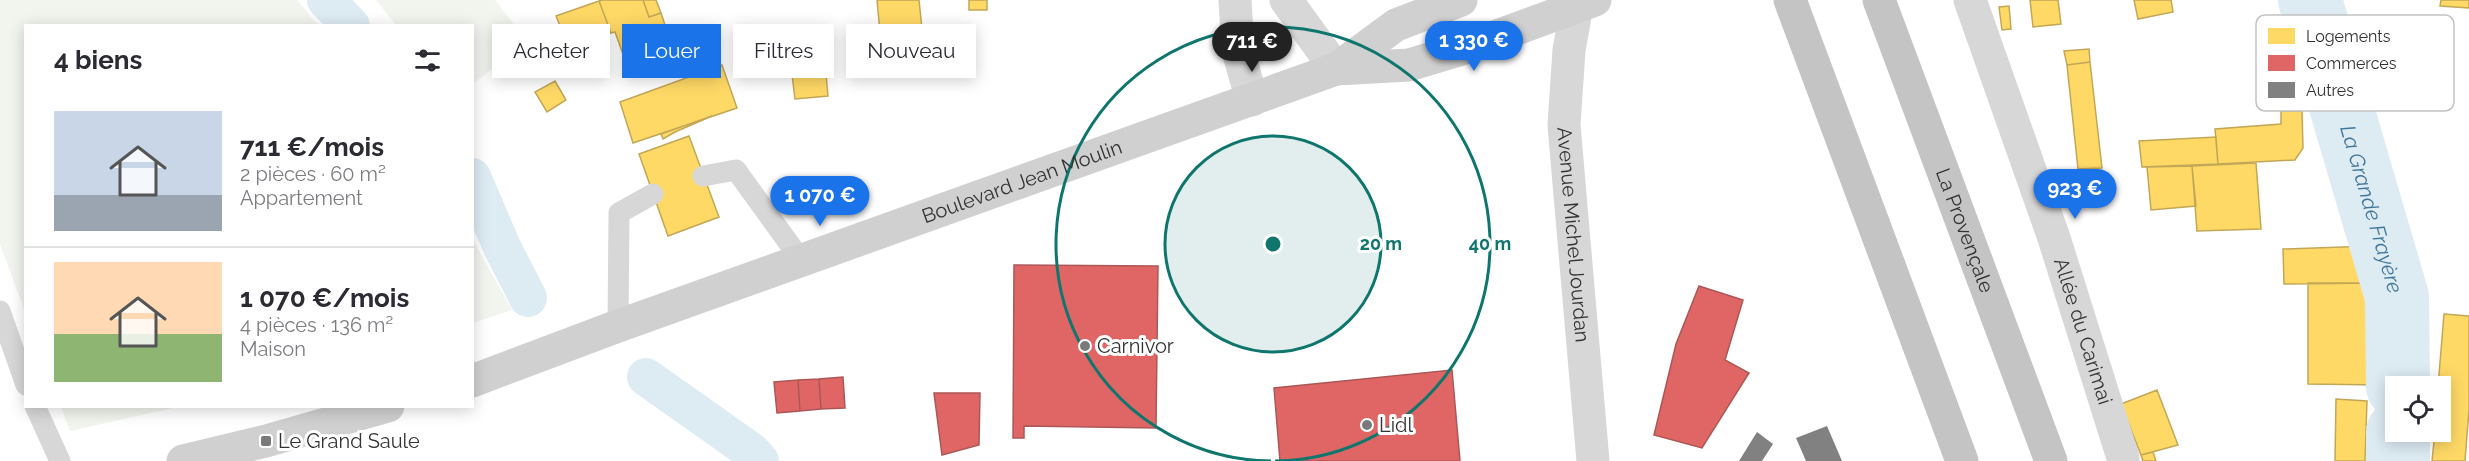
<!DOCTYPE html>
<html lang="fr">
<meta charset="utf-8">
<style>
body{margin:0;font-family:Raleway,sans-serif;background:#f2f2f3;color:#2b2b33;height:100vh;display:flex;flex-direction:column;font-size:22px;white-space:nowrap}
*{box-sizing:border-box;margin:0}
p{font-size:20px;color:#7c7c81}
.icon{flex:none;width:33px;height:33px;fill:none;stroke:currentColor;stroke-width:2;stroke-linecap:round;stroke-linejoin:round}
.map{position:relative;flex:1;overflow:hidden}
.sheet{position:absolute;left:24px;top:24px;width:450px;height:384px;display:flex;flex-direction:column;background:#fff;border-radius:0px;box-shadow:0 3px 15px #0003}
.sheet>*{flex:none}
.guide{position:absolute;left:492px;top:24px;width:570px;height:54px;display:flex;gap:12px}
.buttons{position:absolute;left:2385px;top:376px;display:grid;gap:12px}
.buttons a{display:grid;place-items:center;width:66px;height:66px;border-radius:0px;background:#fff;box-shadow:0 3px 15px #0003;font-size:30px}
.price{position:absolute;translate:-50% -51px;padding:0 14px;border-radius:21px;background:#1a73e8;color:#fff;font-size:20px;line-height:39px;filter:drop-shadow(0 2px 3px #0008)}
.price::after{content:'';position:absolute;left:50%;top:36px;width:18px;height:14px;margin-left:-9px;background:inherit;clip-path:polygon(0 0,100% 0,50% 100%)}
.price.on{background:#222;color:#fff}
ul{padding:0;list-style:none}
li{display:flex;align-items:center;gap:18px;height:150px;padding:0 30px}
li+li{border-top:2px solid #e1e1e2}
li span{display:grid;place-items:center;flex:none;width:168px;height:120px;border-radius:0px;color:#555}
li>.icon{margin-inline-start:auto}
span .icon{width:72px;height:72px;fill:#fffc;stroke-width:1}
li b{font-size:26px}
h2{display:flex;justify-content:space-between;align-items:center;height:72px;padding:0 30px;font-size:26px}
.chip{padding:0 21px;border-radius:0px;background:#fff;box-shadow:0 3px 15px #0003;font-size:21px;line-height:54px}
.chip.on{background:#1a73e8;color:#fff}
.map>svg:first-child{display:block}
.green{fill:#f1f5ed}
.homes{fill:#ffd966;stroke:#c2a757;stroke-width:1.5}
.shops{fill:#e06666;stroke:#ac5757;stroke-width:1.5}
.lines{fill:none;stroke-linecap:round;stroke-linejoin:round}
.canal{stroke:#ddebf3;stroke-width:38}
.river{stroke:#ddebf3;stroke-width:64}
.building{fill:#818181}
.service{stroke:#d7d7d7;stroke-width:21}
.minor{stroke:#d7d7d7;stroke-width:33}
.secondary{stroke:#d0d0d0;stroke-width:33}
.motorway{stroke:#c4c4c4;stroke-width:33}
.ring{fill:none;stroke:#0f766e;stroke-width:3}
.poi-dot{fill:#7a7a7a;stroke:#fff;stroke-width:2}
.labels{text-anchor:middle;stroke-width:6;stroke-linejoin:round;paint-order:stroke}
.street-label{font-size:20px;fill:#333;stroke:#fff}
.poi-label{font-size:20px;fill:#333;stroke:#fff;text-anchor:start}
.water-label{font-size:21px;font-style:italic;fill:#3f7597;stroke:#fff}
.key{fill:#fff;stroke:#c2c2c2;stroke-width:1.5}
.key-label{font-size:16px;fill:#333}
.centre{fill:#0f766e;stroke:#fff;stroke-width:3}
.ring-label{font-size:18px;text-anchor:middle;font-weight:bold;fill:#0f766e;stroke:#fff;stroke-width:6;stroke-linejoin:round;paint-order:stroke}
</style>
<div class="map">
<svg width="2469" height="461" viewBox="0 0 2469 461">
<rect width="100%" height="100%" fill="#fff"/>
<path class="green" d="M 0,0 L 297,0 L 318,25 L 26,26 L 25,312 L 0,244 Z
M 376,0 L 495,0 L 527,41 L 473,84 L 472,26 L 396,25 Z
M 473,240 L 512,310 L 473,323 L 472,323 Z
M 61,407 L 61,406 L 177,407 L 70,431 Z"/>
<path class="homes" d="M 603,0 L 643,0 L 649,17 L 661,13 L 670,40 L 624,57 L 615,32 L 611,33 L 599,1 Z
M 643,0 L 656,0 L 661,13 L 649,17 Z
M 877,0 L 919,0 L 923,38 L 881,43 Z
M 969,0 L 987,0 L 987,10 L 969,10 Z
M 2030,0 L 2058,0 L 2061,24 L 2033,27 Z
M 2134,0 L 2171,0 L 2173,12 L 2138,19 Z
M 2441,0 L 2469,0 L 2469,8 L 2440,6 Z
M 599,1 L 611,33 L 569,48 L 556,16 Z
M 2009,6 L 2011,29 L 2002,30 L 1999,7 Z
M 822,29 L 828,96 L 795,99 L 787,34 Z
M 2089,49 L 2090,62 L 2067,65 L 2064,51 Z
M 2090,62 L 2102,168 L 2078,169 L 2067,65 Z
M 722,65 L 737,108 L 633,143 L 620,102 Z
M 555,81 L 566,100 L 547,112 L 535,92 Z
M 2281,111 L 2302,111 L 2303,148 L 2295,160 L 2218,164 L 2215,129 L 2281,124 Z
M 712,116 L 675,132 L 663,139 L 661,134 Z
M 689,136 L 719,217 L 668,236 L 639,154 Z
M 2216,137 L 2218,164 L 2142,167 L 2139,141 Z
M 2256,163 L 2261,229 L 2197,231 L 2192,166 Z
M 2192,166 L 2196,206 L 2151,210 L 2147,167 Z
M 2371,246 L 2376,283 L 2284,284 L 2283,249 Z
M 2308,283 L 2376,283 L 2386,330 L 2380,385 L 2308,384 Z
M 2444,314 L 2469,316 L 2469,409 L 2465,461 L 2432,461 L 2435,432 L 2440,432 L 2440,387 L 2438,387 Z
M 2157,390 L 2178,445 L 2141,455 L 2121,404 Z
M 2336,399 L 2367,401 L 2365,461 L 2335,461 Z
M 2153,452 L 2156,461 L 2143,461 L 2141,455 Z"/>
<path class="shops" d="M 1014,265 L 1158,266 L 1156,428 L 1024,426 L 1024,438 L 1013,438 Z
M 1699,286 L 1743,300 L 1725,360 L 1749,373 L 1702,448 L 1654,435 L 1676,344 Z
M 1452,370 L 1460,461 L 1280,461 L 1274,388 Z
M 843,377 L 845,408 L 821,409 L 819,379 Z
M 819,379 L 821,409 L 800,411 L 798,380 Z
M 798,380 L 800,411 L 777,413 L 774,382 Z
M 934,393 L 980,393 L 979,445 L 942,455 Z"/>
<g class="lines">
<path class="canal" d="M 326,0 L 351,26
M 472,177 L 502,247 L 528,298
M 646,377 L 752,452 L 760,461"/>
<g class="river">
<path id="s1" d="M 2310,0 L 2397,297 L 2398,387"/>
<path d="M 2398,432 L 2398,461"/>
</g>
</g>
<path class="building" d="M 1827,426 L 1842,461 L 1806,461 L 1796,438 Z
M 1757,432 L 1773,444 L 1762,461 L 1739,461 Z"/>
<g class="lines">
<path class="service" d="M 703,176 L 736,170 L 801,260
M 0,311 L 26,385
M 618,326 L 619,213 L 653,194
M 35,406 L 60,461"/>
<g class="minor">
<path d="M 1235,0 L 1238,51 L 1252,100"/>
<path d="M 1286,0 L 1336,69"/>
<path id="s2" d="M 1578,0 L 1569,50 L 1564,125 L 1593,461"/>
<path id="s3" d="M 1970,0 L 2054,238 L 2123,458"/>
</g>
<g class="secondary">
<path d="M 1336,69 L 1409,65 L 1462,49 L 1595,0"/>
<path id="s4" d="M 472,381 L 618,326 L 1336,69 L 1396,25 L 1461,0"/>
<path d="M 183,461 L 266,441 L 388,406"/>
</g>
<g class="motorway">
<path d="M 1790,0 L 1962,461"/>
<path id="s5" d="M 1879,0 L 2051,461"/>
</g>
</g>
<circle cx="1273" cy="244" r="108" fill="#0f766e" fill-opacity=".12"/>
<g class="ring">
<circle cx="1273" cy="244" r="108"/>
<path d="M1271 461A217 217 0 1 1 1275 461"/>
</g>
<g class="poi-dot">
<circle cx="1085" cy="346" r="6"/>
<circle cx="1367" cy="425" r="6"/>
<rect x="260" y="435" width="12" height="12" rx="3"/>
</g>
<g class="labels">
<g class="street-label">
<text dy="7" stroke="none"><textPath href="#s4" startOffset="585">Boulevard Jean Moulin</textPath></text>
<text dy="7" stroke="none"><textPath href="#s5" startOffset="246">La Provençale</textPath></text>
<text dy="7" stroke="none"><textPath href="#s2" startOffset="236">Avenue Michel Jourdan</textPath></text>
<text dy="7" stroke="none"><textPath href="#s3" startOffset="350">Allée du Carimai</textPath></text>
</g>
<g class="poi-label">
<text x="1097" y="353">Carnivor</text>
<text x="1379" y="432">Lidl</text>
<text x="278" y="448">Le Grand Saule</text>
</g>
<g class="water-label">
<text dy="7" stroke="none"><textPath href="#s1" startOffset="218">La Grande Frayère</textPath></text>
</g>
</g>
<rect x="2256" y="15" width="198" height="96" rx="9" class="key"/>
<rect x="2268" y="28" width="27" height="16" fill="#ffd966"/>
<rect x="2268" y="55" width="27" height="16" fill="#e06666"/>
<rect x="2268" y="82" width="27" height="16" fill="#818181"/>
<g class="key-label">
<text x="2306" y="42">Logements</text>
<text x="2306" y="69">Commerces</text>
<text x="2306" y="96">Autres</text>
</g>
<circle cx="1273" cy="244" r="9" class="centre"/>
<g class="ring-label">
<text x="1381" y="250">20 m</text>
<text x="1490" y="250">40 m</text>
</g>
</svg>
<div class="buttons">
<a><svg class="icon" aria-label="locate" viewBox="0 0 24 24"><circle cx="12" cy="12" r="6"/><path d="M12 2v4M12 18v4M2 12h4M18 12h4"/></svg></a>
</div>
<b class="price" style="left:1474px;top:72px">1 330 €</b>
<b class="price on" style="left:1252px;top:73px">711 €</b>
<b class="price" style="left:2075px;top:220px">923 €</b>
<b class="price" style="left:820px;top:227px">1 070 €</b>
<div class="guide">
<a class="chip">Acheter</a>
<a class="chip on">Louer</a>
<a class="chip">Filtres</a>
<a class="chip">Nouveau</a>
</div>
<section class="sheet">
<h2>4 biens<svg class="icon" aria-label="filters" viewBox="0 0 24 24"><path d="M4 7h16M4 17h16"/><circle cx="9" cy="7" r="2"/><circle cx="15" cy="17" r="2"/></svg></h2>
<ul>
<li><span style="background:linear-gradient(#c9d6e8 70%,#9aa5b1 0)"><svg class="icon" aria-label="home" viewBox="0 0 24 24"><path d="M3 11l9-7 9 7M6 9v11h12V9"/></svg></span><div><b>711 €/mois</b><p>2 pièces · 60 m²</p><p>Appartement</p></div></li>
<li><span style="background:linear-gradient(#ffd9b3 60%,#8fb573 0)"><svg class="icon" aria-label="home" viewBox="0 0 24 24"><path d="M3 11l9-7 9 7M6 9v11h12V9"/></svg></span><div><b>1 070 €/mois</b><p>4 pièces · 136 m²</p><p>Maison</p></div></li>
</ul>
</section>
</div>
